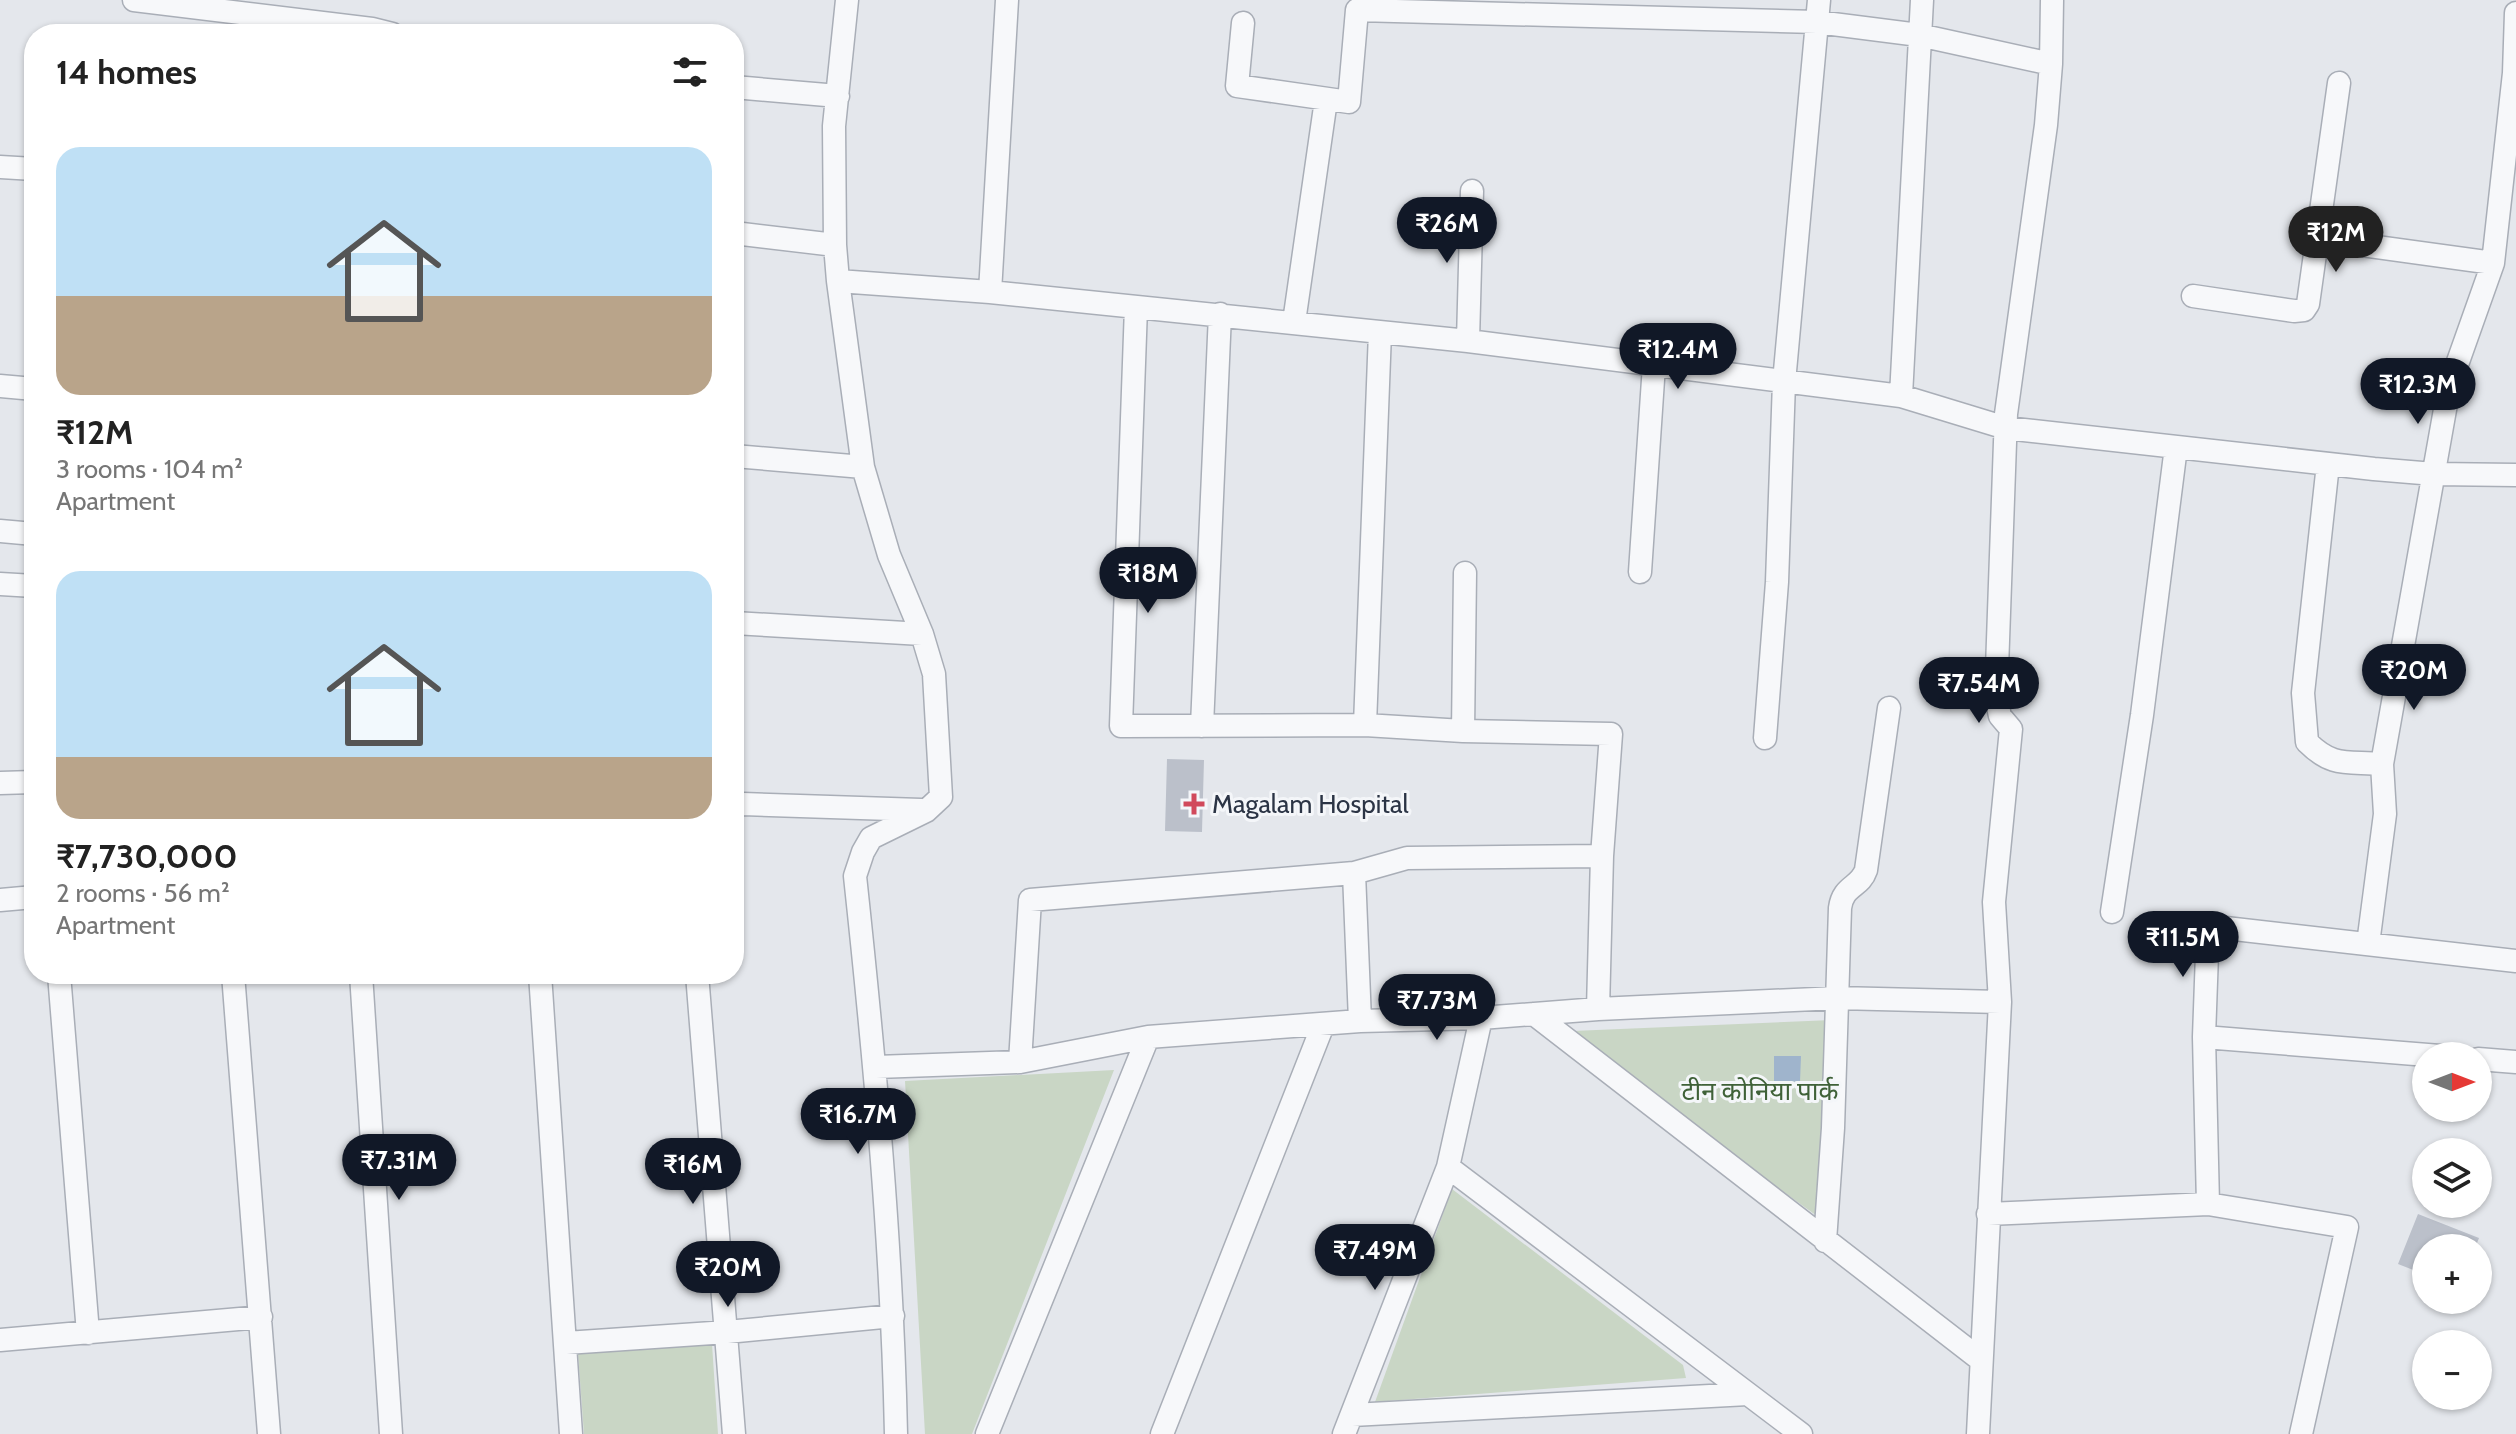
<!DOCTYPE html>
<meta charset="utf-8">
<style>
body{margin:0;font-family:Cabin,"Noto Sans Devanagari",sans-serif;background:#f2f2f2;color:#222;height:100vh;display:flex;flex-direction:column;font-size:30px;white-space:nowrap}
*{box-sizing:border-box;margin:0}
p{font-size:26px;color:#767676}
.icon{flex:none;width:44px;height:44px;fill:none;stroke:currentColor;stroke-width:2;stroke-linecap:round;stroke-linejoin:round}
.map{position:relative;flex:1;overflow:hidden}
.drawer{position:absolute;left:24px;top:24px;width:720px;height:960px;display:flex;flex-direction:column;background:#fff;border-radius:32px;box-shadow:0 2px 6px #0004}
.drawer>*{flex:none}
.needle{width:52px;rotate:90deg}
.tools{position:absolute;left:2412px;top:1042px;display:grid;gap:16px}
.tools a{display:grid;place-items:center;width:80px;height:80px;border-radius:50%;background:#fff;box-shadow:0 2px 6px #0004;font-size:40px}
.price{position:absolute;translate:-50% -68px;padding:0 18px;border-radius:28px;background:#111827;color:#fff;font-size:26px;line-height:52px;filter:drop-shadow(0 2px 4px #0008)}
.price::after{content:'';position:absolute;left:50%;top:48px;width:24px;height:18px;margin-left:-12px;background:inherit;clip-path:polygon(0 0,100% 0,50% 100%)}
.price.active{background:#222;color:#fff}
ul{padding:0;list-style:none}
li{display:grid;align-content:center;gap:16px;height:424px;padding:0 32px}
li span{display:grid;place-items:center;height:248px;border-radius:24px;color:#555}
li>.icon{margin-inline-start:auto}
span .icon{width:144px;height:144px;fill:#fffc;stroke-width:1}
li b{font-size:34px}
h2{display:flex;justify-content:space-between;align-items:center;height:96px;padding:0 32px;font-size:34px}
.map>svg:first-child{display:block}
.green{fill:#c9d6c5}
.water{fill:#9fb4cc}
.building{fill:#bbc0ca}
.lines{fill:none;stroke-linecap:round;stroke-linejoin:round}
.minor-casing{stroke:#a9aeb7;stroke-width:25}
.minor{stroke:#f7f8fa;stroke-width:22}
.poi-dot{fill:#d1495b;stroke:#f4f6f9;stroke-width:3}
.labels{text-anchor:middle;stroke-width:6;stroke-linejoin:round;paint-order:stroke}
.poi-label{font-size:26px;fill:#2b3445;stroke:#f4f6f9;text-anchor:start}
.park-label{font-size:26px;fill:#3f6138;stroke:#f4f6f9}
</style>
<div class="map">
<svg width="2516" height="1434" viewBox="0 0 2516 1434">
<rect width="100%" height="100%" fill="#e4e7ec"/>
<path class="green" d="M 1832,1020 L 1817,1216 L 1572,1038 L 1573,1031 Z
M 1114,1070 L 972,1434 L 925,1434 L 905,1081 Z
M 1452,1189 L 1683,1365 L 1686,1378 L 1375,1402 Z
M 712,1344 L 718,1434 L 584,1434 L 578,1354 Z"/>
<path class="water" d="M 1774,1056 L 1801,1056 L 1800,1082 L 1774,1081 Z"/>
<path class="building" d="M 1167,759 L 1204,760 L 1202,832 L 1165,831 Z
M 2418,1214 L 2479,1238 L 2475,1248 L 2426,1248 L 2426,1275 L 2398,1264 Z"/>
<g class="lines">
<defs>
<path id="minor" d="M 134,0 L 372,29 L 392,34
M 847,0 L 834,126 L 835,245 L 838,281 L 863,467 L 889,555 L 922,634 L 934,674 L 941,797 L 926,811 L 871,838 L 863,852 L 855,876 C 875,1062 892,1247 896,1434
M 1243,23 L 1237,86 L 1349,102 L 1357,10 L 1817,22 L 1919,35 L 2051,64
M 2514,73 L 2516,13
M 734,87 L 838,96
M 0,167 L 34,169
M 734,233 L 835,245
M 2318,239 L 2493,263
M 838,281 L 990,292 L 1468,341 L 1901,396 L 2006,428 L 2374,469 L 2434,474 L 2516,475
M 990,292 L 1007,0
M 2193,296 L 2294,311 L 2304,310 L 2308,304 L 2339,83
M 1136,307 L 1121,726 L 1365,725
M 1294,322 L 1326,100
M 1380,332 L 1365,725 L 1463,731 L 1611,734 L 1602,856 L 1598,1009
M 1468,341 L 1472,191
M 0,386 L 34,389
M 1901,396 L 1922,0
M 734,456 L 863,467
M 2328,464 L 2303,693 L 2307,742 C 2333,768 2347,761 2382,764
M 0,531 L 34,534
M 1640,572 L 1654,365
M 0,584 L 34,586
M 734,623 L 922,634
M 1202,726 L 1220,314
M 1463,731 L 1465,573
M 1765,738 L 1777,582 L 1784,382 L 1819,0
M 0,783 L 34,782
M 734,806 L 743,804 L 921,810
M 1354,873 L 1407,858 L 1602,856
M 0,900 L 34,897
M 2112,912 L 2142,715 L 2176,447
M 2368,944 L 2385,814 L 2382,764 L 2449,387 L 2493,263 L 2514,73 L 2516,73
M 59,974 L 88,1333
M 233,974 L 269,1434
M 361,974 L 391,1434
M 540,974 L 571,1434
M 697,974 L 734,1434
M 1534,1014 L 1981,1360
M 1481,1018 L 1448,1167 L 1801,1434
M 2204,1037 L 2440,1056
M 2478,1059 L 2516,1062
M 1020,1062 L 1030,900 L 1354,873 L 1360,1021
M 876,1067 L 1020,1062 L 1148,1037 L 1360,1021 L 1481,1018 L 1598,1009 L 1837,998 L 2000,1002
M 2208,1204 L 2347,1227 L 2301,1434
M 1988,1214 L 2208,1204 L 2204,1037 L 2208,926 L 2516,961
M 1825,1241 L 1833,1128 L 1840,908 C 1843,885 1860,888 1866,870 L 1889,708
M 0,1340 L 261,1317
M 566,1343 L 727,1332 L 893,1316
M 1352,1415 L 1748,1394
M 987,1434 L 1148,1037
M 1162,1434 L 1323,1025
M 1344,1434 L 1448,1167
M 1978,1434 L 2000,1002 L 1994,902 L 2011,729 L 2000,716 L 1996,697 L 2006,414 L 2046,125 L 2051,64 L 2052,0"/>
</defs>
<use href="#minor" class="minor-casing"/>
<use href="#minor" class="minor"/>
</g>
<path class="poi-dot" d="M1190 792h8v8h8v8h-8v8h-8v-8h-8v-8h8z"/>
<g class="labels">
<g class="poi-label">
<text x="1212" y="813">Magalam Hospital</text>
</g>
<g class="park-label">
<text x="1760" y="1100">टीन कोनिया पार्क</text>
</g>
</g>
</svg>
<div class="tools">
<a><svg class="needle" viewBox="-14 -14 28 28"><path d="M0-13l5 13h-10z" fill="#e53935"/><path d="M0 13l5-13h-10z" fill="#767676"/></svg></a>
<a><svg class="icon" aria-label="layers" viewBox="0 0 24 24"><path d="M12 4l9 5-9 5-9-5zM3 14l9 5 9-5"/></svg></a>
<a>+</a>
<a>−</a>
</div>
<b class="price" style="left:1447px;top:265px">₹26M</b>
<b class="price active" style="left:2336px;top:274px">₹12M</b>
<b class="price" style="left:1678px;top:391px">₹12.4M</b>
<b class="price" style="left:2418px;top:426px">₹12.3M</b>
<b class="price" style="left:1148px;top:615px">₹18M</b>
<b class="price" style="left:2414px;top:712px">₹20M</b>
<b class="price" style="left:1979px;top:725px">₹7.54M</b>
<b class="price" style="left:2183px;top:979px">₹11.5M</b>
<b class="price" style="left:1437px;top:1042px">₹7.73M</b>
<b class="price" style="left:858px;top:1156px">₹16.7M</b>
<b class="price" style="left:399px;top:1202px">₹7.31M</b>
<b class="price" style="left:693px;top:1206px">₹16M</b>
<b class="price" style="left:1375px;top:1292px">₹7.49M</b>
<b class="price" style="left:728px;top:1309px">₹20M</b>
<section class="drawer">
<h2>14 homes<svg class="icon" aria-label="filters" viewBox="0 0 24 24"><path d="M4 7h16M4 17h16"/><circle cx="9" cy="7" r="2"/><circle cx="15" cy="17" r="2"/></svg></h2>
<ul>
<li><span style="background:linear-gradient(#bfe0f5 60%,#b9a48a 0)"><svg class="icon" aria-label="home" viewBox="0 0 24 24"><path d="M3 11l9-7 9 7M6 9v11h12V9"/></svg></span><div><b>₹12M</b><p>3 rooms · 104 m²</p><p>Apartment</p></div></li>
<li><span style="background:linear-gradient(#bfe0f5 75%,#b9a48a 0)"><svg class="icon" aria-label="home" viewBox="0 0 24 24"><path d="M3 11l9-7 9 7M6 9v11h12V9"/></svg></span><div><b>₹7,730,000</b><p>2 rooms · 56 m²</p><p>Apartment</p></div></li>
</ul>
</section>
</div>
